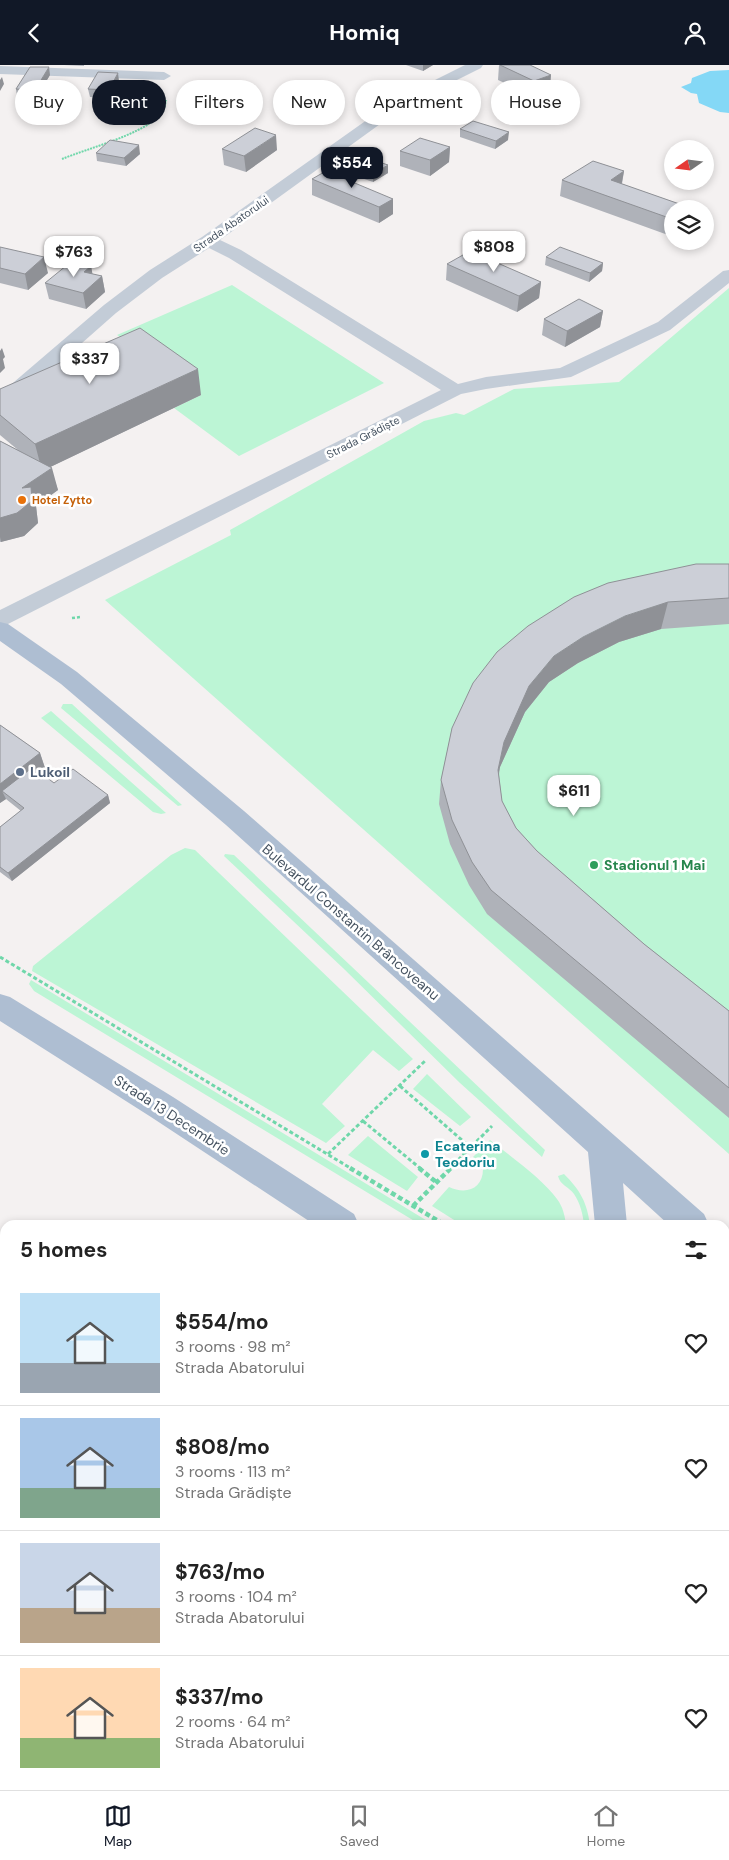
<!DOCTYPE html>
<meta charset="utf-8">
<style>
body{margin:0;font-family:"DM Sans",sans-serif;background:#f6f6f6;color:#222;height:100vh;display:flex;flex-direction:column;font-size:19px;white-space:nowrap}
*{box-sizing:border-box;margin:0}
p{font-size:16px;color:#767676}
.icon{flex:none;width:28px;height:28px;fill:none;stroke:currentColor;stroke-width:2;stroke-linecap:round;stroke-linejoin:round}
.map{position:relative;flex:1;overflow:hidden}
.details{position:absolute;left:0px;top:1155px;width:730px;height:570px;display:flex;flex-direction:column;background:#fff;border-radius:15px 15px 0 0;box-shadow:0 2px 8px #0003}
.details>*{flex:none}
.hud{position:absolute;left:15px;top:15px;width:700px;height:45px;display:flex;gap:10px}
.needle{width:32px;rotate:256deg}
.fabs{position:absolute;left:664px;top:75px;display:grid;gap:10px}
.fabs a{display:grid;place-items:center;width:50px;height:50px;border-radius:50%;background:#fff;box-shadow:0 2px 8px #0003;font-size:25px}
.price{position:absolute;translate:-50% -42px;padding:0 11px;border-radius:10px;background:#fff;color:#222;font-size:16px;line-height:32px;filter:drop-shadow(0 1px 2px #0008)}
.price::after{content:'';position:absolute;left:50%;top:30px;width:15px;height:11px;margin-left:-8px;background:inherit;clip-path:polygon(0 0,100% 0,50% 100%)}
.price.on{background:#111827;color:#fff}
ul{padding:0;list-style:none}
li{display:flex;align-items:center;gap:15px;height:125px;padding:0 20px}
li+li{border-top:1px solid #e0e0e0}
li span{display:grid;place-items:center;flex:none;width:140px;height:100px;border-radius:0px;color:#555}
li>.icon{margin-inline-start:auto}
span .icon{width:60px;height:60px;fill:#fffc;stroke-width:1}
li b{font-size:21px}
h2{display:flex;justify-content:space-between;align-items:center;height:60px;padding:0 20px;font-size:21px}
.tag{padding:0 18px;border-radius:22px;background:#fff;box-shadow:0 2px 8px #0003;font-size:18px;line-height:45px}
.tag.on{background:#111827;color:#fff}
header{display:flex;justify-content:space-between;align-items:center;height:65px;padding:0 20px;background:#111827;color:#fff;font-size:22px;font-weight:700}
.menu{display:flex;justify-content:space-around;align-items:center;height:70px;border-top:1px solid #e0e0e0;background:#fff;font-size:14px;color:#767676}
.menu a{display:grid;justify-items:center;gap:2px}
.menu .on{color:#111827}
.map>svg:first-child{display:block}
.green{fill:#bcf5d5}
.water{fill:#84d8f6}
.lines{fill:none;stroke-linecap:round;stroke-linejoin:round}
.path-far3{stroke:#6fd7aa;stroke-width:2;stroke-dasharray:2 1;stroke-linecap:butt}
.path-far2{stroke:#6fd7aa;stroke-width:2.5;stroke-dasharray:3 2;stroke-linecap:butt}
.path-far1{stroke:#6fd7aa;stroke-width:3;stroke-dasharray:4 2.5;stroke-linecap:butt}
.path{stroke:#6fd7aa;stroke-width:4.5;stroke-dasharray:5 3;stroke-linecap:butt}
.minor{fill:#c3ccd7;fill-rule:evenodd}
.primary{fill:#aebed2;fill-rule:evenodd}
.wall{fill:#afb2b9}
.shaded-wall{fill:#8f9196}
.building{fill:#cccfd7;stroke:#8f9196}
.food-dot{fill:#e8710a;stroke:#fff;stroke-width:2}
.service-dot{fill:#5c6f8a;stroke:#fff;stroke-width:2}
.leisure-dot{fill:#2e9e5b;stroke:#fff;stroke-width:2}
.culture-dot{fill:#0f9aa8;stroke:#fff;stroke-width:2}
.labels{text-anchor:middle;stroke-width:5;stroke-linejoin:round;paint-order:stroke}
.far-street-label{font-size:11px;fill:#465361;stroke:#fff}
.far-food-label{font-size:11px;font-weight:bold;fill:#c56008;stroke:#fff;text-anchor:start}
.service-label{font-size:14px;font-weight:bold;fill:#4e5e75;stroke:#fff;text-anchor:start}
.leisure-label{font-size:14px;font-weight:bold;fill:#27864d;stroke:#fff;text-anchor:start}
.street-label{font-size:14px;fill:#465361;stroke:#fff}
.culture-label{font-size:14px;font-weight:bold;fill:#0d838f;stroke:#fff;text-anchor:start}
</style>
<header><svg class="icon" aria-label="back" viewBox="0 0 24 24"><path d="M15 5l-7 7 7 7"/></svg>Homiq<svg class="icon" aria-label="person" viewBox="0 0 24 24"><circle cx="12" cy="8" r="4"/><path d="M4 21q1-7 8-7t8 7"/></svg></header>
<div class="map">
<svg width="729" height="1725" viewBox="0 0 729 1725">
<rect width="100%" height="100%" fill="#f4f1f1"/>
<path class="green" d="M 232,220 L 384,318 L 239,391 L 174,343 L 201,330 L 117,270 Z
M 729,223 L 729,1089 L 105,535 L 231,470 L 230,465 L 424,356 L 456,348 L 464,350 L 514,324 L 619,317 Z
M 63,639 L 72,639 L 182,740 L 178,741 L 61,643 Z
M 51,646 L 166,748 L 161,749 L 153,747 L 41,653 Z
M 185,783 L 195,785 L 413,994 L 399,1006 L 373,985 L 322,1039 L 345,1061 L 326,1078 L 32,906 L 33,901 L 171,790 Z
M 225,789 L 234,790 L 545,1085 L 542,1092 L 460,1018 L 343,903 L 224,791 Z
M 31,915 L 434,1160 L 421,1160 L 34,926 L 29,919 Z
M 427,1009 L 471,1052 L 460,1061 L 413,1024 Z
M 368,1071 L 418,1112 L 407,1126 L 348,1090 Z
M 490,1075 C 509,1090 544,1115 557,1134 C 563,1142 565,1151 566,1160 L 462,1160 L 432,1141 L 449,1122 C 466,1130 483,1124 483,1104 L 473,1092 Z
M 564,1109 C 580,1125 587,1137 590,1160 L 584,1160 C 583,1149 580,1138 574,1129 C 569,1122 560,1120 558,1111 Z
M 725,1226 L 729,1229 L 729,1348 L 725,1345 Z"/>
<path class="water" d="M 729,5 L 729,48 L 720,47 L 699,38 L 697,29 L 691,28 L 681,22 L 691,18 L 692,13 L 710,6 Z"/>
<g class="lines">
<path class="path-far3" d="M 62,94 C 89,83 137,71 158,52 C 163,48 165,41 166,35"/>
<path class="path-far2" d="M 72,553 L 81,552"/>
<path class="path-far1" d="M 0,892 L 352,1104
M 400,1021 L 471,1083
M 363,1056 L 421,1104
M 328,1089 L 425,996
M 449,1104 L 492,1061"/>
<path class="path" d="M 350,1103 L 445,1160
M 419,1103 L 436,1117
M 413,1141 L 451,1103"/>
<path class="minor" d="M 465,0 L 483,0 L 481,3 L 405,41 L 220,175 L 241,185 L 458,319 L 486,312 L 560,303 L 658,257 L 723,206 L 729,205 L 729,218 L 670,265 L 571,312 L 486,324 L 461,329 L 8,559 L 0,562 L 0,545 L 441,325 L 229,193 L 209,183 L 162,213 L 116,248 L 31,323 L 7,342 L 0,344 L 0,329 L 104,240 L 150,205 L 202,172 L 395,35 Z
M 0,1 L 164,7 L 171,11 L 164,15 L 0,9 Z"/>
<path class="primary" d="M 0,557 L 8,559 L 77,607 L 244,746 L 704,1149 L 709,1160 L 669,1160 L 623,1118 L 627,1160 L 595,1160 L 588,1087 L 226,760 L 61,619 L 0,576 Z
M 0,929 L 10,932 L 173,1032 L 354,1149 L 359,1160 L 315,1160 L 151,1052 L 0,956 Z
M 725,1172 L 729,1174 L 729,1208 L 725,1207 Z
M 725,1413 L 729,1414 L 729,1452 L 725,1451 Z"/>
</g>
<path class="wall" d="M 64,0 L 84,0 L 84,1 Z
M 406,0 L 433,0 L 423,6 Z
M 499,0 L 530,0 L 550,25 L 533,31 L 498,15 Z
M 50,10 L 36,33 L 17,32 L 16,24 Z
M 119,16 L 110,33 L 90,32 L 88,24 Z
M 460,64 L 508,75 L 495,84 L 460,72 Z
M 450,82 L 449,97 L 430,111 L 400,101 L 400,86 Z
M 222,84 L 277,85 L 246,107 L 224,100 Z
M 96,88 L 140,89 L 126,101 L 97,96 Z
M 338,97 L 388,108 L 373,117 L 338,105 Z
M 624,106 L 622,119 L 688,142 L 688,144 L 672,144 L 672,167 L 668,170 L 560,131 L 562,115 Z
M 312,114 L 393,134 L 393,149 L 379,158 L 312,130 Z
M 0,182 L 48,208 L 28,225 L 0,218 Z
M 546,192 L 603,198 L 602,206 L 589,217 L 545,200 Z
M 447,199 L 541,217 L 539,233 L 517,247 L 446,215 Z
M 91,201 L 92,209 L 102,211 L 105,227 L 86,244 L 49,234 L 45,218 Z
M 603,246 L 600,262 L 565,282 L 542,270 L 544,254 Z
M 0,324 L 201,330 L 50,402 L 58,425 L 36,441 L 38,458 L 24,471 L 0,477 L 0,376 L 18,385 L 0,370 Z
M 729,499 L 729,559 L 661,564 L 619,577 L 578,598 L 549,617 L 525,647 L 500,702 L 499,710 L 502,736 L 516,763 L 537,786 L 644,879 L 729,946 L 729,1053 L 487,849 L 469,820 L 450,779 L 439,739 L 441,715 L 452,663 Z
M 0,660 L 40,688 L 45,703 L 40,707 L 54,718 L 108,730 L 110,738 L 12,816 L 0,807 L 0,762 L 21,746 L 6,734 L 0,738 Z"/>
<path class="shaded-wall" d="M 423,0 L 433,0 L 423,6 Z
M 49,2 L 50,10 L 36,33 L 35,25 Z
M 118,8 L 119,16 L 110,33 L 109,25 Z
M 551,10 L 550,25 L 533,31 L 534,16 Z
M 2,12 L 4,19 L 0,26 L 0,15 Z
M 509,67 L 508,75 L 495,84 L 496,76 Z
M 276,70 L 277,85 L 246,107 L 244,91 Z
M 139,80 L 140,89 L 126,101 L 124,93 Z
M 450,82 L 449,97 L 430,111 L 430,95 Z
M 388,100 L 388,108 L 373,117 L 373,109 Z
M 624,106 L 621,122 L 611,115 Z
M 393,134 L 393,149 L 379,158 L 379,142 Z
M 672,153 L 672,167 L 668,170 L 672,154 Z
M 44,192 L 48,208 L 28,225 L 25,209 Z
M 603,198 L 602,206 L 589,217 L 590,208 Z
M 91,201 L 94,217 L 84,207 Z
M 102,211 L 105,227 L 86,244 L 83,228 Z
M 541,217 L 539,233 L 517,247 L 519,231 Z
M 603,246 L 600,262 L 565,282 L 567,266 Z
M 2,283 L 5,292 L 2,295 L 3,294 L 5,303 L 0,308 L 0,286 Z
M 198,304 L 201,330 L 42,406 L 35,379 Z
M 52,403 L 58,425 L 36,441 L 38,458 L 24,471 L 1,477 L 0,472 L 0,453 L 22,423 Z
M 668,537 L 661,564 L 619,577 L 578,598 L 549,617 L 525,647 L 500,702 L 494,730 L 498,705 L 504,677 L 529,621 L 554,591 L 583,572 L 625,551 Z
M 40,688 L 45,703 L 9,731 L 2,726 L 6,734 L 0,738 L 0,719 Z
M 108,730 L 110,738 L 12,816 L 8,808 Z"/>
<path class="building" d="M 500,0 L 530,0 L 551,10 L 534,16 Z
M 30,2 L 49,2 L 35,25 L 16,24 Z
M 98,7 L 118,8 L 109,25 L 88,24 Z
M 473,56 L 509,67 L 496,76 L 460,64 Z
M 255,63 L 276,70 L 244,91 L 222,84 Z
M 420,73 L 450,82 L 430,95 L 400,86 Z
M 110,75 L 139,80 L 124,93 L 96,88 Z
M 353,88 L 388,100 L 373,109 L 338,97 Z
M 593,96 L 624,106 L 611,115 L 688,142 L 686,144 L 672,144 L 672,154 L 562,115 Z
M 326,106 L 393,134 L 379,142 L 312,114 Z
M 0,182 L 44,192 L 25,209 L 0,203 Z
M 560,182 L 603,198 L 590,208 L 546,192 Z
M 470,186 L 541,217 L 519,231 L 447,199 Z
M 72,196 L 91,201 L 84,207 L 102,211 L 83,228 L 45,218 Z
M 579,234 L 603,246 L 567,266 L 544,254 Z
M 140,263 L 198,304 L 35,379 L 0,350 L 0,324 Z
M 0,376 L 52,403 L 22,423 L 31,422 L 32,436 L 17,448 L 0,453 Z
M 696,499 L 729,499 L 729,533 L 668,537 L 625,551 L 583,572 L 554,591 L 529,621 L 504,677 L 498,705 L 502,736 L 516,763 L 537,786 L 644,879 L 729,946 L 729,1023 L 491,825 L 472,797 L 452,755 L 441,715 L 452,663 L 473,618 L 497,587 L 528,561 L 574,532 L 608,518 Z
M 0,660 L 40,688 L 0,719 Z
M 33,702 L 54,718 L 73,704 L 108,730 L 8,808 L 0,802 L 0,762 L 24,743 L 2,726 Z"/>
<circle class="food-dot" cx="22" cy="435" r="5"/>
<circle class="service-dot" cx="20" cy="707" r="5"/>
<circle class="leisure-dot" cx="594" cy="800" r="5"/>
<circle class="culture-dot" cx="425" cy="1089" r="5"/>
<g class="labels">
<g class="far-street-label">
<text transform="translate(231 159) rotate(-35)" y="4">Strada Abatorului</text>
<text transform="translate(363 372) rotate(-27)" y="4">Strada Grădiște</text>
</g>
<g class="far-food-label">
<text x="32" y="439">Hotel Zytto</text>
</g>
<g class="service-label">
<text x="30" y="712">Lukoil</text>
</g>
<g class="leisure-label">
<text x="604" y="805">Stadionul 1 Mai</text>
</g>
<g class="street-label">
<text transform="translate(351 857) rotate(41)" y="5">Bulevardul Constantin Brâncoveanu</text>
<text transform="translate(172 1050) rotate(33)" y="5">Strada 13 Decembrie</text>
</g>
<g class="culture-label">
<text x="435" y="1086">Ecaterina<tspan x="435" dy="16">Teodoriu</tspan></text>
</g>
</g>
</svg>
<div class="fabs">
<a><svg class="needle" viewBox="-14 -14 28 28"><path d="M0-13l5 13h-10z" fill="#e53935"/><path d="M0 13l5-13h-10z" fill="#767676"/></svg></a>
<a><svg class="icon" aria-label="layers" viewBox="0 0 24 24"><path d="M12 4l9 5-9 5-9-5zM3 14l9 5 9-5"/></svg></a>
</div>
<b class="price on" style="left:352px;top:124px">$554</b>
<b class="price" style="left:494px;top:208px">$808</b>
<b class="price" style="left:74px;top:213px">$763</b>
<b class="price" style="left:90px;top:320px">$337</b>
<b class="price" style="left:574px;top:752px">$611</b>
<div class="hud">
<a class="tag">Buy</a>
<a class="tag on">Rent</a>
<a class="tag">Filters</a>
<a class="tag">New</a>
<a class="tag">Apartment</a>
<a class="tag">House</a>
</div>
<section class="details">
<h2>5 homes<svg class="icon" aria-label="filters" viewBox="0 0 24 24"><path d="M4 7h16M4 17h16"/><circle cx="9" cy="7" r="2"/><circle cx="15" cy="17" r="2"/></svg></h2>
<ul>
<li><span style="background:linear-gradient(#bfe0f5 70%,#9aa5b1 0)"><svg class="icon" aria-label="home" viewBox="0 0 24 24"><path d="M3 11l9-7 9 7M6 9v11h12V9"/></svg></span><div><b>$554/mo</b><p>3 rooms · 98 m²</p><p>Strada Abatorului</p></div><svg class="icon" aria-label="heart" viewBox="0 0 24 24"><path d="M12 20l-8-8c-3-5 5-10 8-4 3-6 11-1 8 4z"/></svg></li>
<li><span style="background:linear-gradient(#a9c7e8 70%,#7fa58c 0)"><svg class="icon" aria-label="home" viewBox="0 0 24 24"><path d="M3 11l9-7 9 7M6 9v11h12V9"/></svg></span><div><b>$808/mo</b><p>3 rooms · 113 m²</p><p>Strada Grădiște</p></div><svg class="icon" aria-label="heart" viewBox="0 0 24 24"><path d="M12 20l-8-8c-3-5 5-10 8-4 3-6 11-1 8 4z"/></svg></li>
<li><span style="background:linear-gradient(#c9d6e8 65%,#b9a48a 0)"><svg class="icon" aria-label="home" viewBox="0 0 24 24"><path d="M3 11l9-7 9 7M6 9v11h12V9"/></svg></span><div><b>$763/mo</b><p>3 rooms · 104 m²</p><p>Strada Abatorului</p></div><svg class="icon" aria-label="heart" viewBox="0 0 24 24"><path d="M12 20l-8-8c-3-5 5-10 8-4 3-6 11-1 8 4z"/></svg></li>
<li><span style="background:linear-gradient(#ffd9b3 70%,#8fb573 0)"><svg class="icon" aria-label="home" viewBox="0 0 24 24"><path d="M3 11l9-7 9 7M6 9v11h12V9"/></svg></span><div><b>$337/mo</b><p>2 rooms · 64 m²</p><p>Strada Abatorului</p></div><svg class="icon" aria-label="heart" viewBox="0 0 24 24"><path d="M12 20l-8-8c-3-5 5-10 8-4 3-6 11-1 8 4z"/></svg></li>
</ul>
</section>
</div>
<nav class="menu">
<a class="on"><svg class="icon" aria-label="map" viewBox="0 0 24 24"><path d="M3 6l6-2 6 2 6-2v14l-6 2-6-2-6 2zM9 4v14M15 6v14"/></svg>Map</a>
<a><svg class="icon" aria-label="saved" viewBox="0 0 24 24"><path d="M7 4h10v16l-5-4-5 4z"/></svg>Saved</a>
<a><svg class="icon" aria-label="home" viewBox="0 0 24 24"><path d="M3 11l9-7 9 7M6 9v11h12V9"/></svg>Home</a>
</nav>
